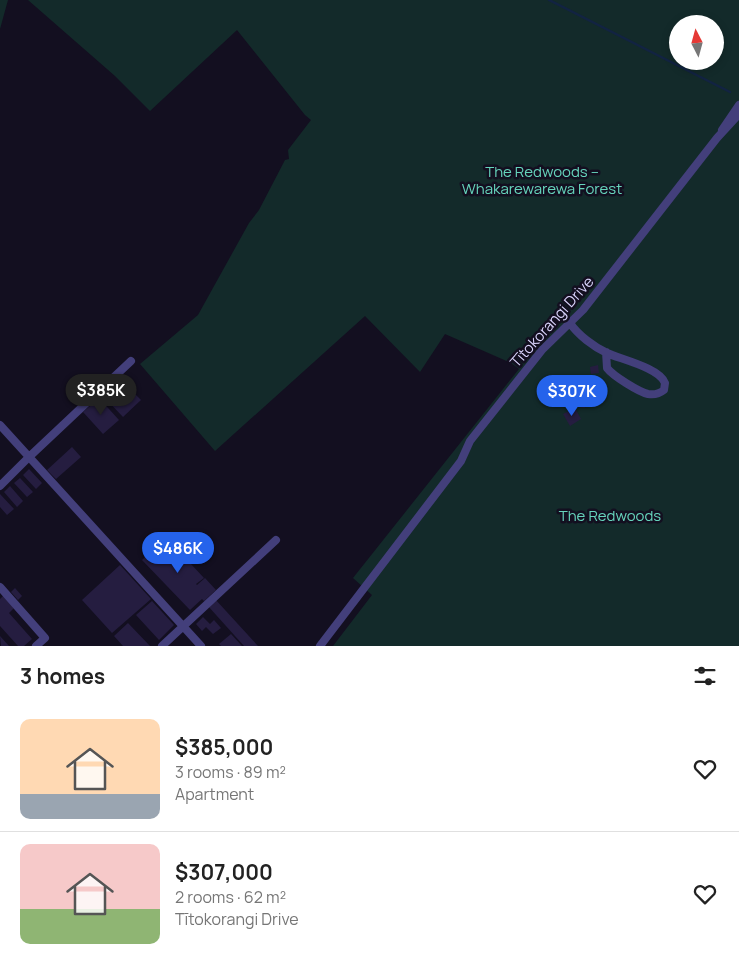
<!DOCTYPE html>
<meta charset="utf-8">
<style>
body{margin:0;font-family:Manrope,sans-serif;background:#f6f6f6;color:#222;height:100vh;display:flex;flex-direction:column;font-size:19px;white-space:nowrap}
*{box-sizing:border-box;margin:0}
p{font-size:16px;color:#767676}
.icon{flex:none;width:28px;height:28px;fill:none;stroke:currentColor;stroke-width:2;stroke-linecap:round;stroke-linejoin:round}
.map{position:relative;height:646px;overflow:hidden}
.drawer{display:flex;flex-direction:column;background:#fff;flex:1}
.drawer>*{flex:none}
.needle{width:32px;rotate:354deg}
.controls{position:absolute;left:669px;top:15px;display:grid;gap:10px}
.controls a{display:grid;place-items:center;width:55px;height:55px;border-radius:50%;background:#fff;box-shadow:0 2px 8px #0003;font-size:25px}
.price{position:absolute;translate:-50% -42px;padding:0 11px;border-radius:18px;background:#2563eb;color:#fff;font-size:16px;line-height:32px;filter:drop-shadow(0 1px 2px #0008)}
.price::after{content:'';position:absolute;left:50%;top:30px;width:15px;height:11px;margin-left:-8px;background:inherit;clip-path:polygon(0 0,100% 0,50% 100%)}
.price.active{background:#222;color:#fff}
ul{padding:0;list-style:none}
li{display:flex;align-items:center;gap:15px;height:125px;padding:0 20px}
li+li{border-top:1px solid #e0e0e0}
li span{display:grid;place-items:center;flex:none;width:140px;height:100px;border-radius:10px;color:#555}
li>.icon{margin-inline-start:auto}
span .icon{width:60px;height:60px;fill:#fffc;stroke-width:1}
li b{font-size:21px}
h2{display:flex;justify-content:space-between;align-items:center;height:60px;padding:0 20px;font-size:21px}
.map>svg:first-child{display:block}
.green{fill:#132a2a;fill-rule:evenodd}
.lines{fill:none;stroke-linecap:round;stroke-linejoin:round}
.stream{stroke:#122342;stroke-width:2.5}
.building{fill:#251d40}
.minor{stroke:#433f7b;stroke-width:8}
.labels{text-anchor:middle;stroke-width:5;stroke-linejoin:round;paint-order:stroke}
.park-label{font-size:15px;fill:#66d4bc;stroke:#130f20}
.street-label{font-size:15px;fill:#d9d3fb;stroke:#130f20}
</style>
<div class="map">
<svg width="739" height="646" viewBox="0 0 739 646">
<rect width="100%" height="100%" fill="#130f20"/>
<path class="green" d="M 0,0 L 8,0 L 0,29 Z
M 28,0 L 739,0 L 739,646 L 333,646 L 372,595 L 353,578 L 519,369 L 511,363 L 445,334 L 420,372 L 365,316 L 215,451 L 140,364 L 198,315 L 249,223 L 259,210 L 285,160 L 289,159 L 288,150 L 311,120 L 305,115 L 237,30 L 150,111 L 115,76 ZM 678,24 L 715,24 L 715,61 L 678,61 Z"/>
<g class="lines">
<path class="stream" d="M 549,0 L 730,92"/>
</g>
<path class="building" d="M 598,365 L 599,373 L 591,374 L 590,367 Z
M 121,380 L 141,400 L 123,417 L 103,396 Z
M 586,385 L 594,401 L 584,408 L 580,407 L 577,401 L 575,403 L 576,396 L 573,390 Z
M 99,398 L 119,420 L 103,434 L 83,412 Z
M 575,408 L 581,419 L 570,426 L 563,414 Z
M 72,447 L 81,457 L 56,479 L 47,470 Z
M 29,469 L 42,483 L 36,489 L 23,475 Z
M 20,478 L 33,492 L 27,497 L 14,483 Z
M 10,486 L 23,501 L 17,507 L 4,492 Z
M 0,494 L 14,509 L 7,515 L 0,507 Z
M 165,536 L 204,578 L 196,584 L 197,585 L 205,578 L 216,590 L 204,601 L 202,599 L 190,610 L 142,560 L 159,544 L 158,543 Z
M 120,565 L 151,599 L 112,633 L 82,600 Z
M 15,588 L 22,596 L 18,600 L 11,592 Z
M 4,595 L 15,607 L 9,613 L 32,639 L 24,646 L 18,646 L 0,626 L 0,599 Z
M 215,599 L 258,646 L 244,646 L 208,606 Z
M 152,601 L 174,625 L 159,640 L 136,615 Z
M 203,617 L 210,624 L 214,620 L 221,628 L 213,634 L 206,627 L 202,631 L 196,624 Z
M 128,623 L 150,646 L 123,646 L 114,636 Z
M 231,634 L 242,646 L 221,646 L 219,644 Z
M 0,636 L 9,646 L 1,646 Z"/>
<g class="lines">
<path class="minor" d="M 722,130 L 739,105
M 570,323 C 578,335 594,347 607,353 C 620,359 660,368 665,383 L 664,390 C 659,394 654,395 648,394 C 639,392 613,376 607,368 L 606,352
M 0,425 L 201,646
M 0,486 L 29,457 L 131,361
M 0,587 L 45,638 L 36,646
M 162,646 L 276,540
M 320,646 L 461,461 L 470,441 L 542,350 L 583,310 L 717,138 L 739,114"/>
</g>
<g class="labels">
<g class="park-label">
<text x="542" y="177">The Redwoods –<tspan x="542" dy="17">Whakarewarewa Forest</tspan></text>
<text x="610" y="521">The Redwoods</text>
</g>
<g class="street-label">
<text transform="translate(552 322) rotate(-48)" y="5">Tītokorangi Drive</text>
</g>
</g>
</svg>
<div class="controls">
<a><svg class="needle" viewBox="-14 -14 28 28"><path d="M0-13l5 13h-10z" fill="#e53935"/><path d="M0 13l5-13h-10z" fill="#767676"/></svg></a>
</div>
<b class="price active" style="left:101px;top:416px">$385K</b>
<b class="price" style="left:572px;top:417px">$307K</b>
<b class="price" style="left:178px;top:574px">$486K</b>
</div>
<section class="drawer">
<h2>3 homes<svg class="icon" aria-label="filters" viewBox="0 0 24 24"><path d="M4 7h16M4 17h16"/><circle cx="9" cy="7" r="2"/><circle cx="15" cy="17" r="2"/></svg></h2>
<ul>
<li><span style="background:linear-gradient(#ffd9b3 75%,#9aa5b1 0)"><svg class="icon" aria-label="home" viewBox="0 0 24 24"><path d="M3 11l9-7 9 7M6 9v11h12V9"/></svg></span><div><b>$385,000</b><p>3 rooms · 89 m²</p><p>Apartment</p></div><svg class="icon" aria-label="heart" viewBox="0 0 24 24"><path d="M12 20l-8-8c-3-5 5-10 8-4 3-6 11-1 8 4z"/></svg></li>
<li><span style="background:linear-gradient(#f6c9c9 65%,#8fb573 0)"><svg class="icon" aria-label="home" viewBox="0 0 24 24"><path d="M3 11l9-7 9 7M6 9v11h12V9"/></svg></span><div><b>$307,000</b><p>2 rooms · 62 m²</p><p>Tītokorangi Drive</p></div><svg class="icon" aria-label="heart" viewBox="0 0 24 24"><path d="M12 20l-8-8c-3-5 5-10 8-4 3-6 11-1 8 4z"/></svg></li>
</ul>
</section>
